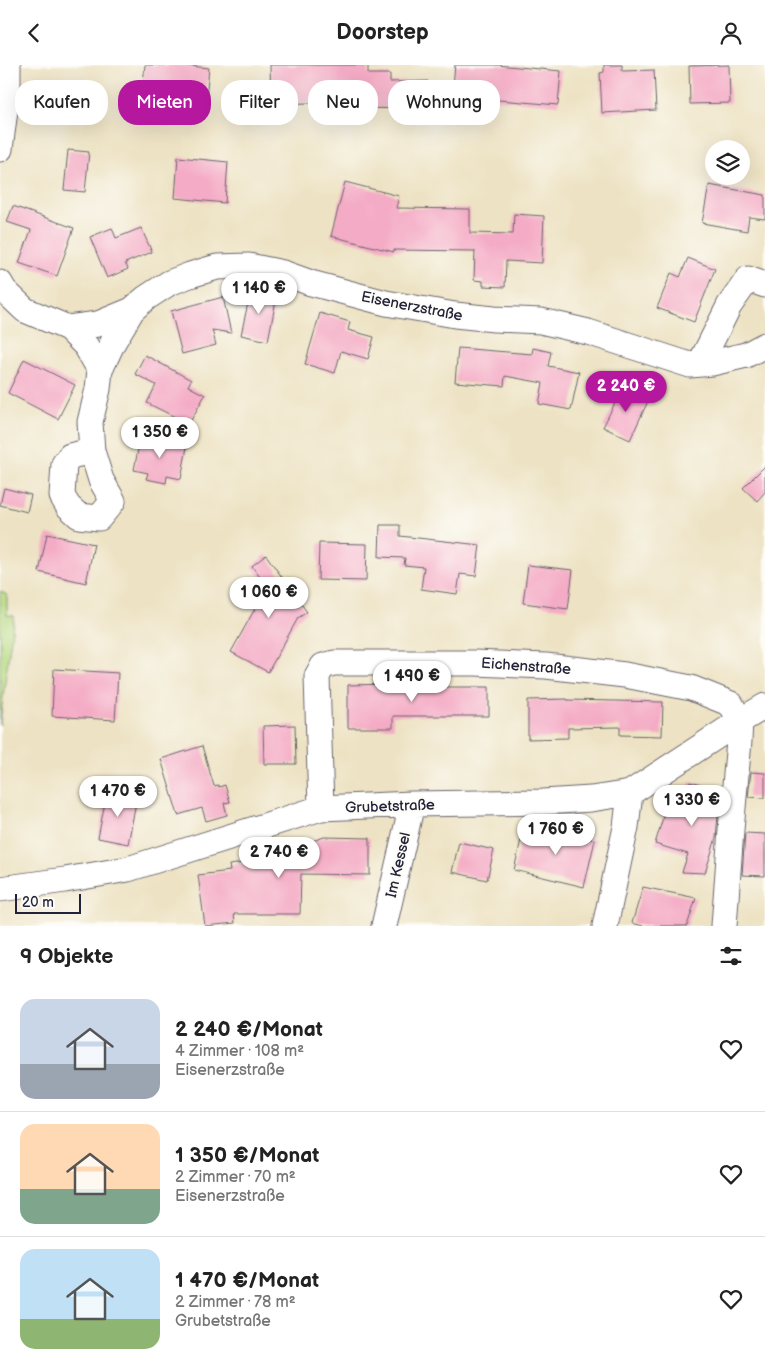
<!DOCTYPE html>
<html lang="de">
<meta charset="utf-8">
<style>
body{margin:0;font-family:"Balsamiq Sans",sans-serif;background:#f2f2f2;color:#222;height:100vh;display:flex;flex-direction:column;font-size:19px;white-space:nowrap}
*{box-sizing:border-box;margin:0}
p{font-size:16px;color:#767676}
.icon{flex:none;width:28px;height:28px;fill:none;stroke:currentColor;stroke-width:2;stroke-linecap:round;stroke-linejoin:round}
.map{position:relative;height:861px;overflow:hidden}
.sheet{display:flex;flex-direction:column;background:#fff;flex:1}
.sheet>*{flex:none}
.top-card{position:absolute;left:15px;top:15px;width:500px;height:45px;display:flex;gap:10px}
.buttons{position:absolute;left:705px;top:75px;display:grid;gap:10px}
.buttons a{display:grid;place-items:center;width:45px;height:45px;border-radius:50%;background:#fff;box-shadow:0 5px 20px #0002;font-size:25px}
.scale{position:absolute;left:15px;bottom:12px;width:66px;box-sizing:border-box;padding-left:5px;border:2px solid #22223b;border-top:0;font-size:14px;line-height:18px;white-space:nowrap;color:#22223b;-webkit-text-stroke:4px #fdfcf7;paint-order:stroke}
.price{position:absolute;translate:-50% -42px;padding:0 11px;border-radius:18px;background:#fff;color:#222;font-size:16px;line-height:32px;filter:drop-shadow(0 1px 2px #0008)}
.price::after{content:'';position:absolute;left:50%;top:30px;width:15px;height:11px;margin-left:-8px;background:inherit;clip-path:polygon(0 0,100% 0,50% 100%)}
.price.selected{background:#b5179e;color:#fff}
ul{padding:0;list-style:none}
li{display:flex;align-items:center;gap:15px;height:125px;padding:0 20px}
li+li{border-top:1px solid #e0e0e0}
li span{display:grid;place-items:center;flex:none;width:140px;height:100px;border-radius:15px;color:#555}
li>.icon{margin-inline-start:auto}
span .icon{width:60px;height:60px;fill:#fffc;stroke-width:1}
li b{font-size:21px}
h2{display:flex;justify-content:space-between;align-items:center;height:60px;padding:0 20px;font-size:21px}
.tag{padding:0 18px;border-radius:20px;background:#fff;box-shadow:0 5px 20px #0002;font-size:18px;line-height:45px}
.tag.selected{background:#b5179e;color:#fff}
header{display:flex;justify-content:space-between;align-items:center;height:65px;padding:0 20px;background:#fff;font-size:22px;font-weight:700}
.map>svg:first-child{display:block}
.green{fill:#b6d880;stroke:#6c7d5e}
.building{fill:#f4abc5}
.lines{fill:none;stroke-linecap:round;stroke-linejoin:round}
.minor-casing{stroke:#69656b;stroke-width:27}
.minor{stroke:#fff;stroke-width:25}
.labels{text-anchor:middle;stroke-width:4.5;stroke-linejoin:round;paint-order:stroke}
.street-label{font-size:15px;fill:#22223b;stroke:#fdfcf7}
</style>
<header><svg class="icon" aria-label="back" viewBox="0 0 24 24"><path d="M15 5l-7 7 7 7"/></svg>Doorstep<svg class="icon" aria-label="person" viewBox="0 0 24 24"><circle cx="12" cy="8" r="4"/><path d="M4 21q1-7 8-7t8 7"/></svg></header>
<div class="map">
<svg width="765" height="861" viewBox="0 0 765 861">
<rect width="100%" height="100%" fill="#fdfcf7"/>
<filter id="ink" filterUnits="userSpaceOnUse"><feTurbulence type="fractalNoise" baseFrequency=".02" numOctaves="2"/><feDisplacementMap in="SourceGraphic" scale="10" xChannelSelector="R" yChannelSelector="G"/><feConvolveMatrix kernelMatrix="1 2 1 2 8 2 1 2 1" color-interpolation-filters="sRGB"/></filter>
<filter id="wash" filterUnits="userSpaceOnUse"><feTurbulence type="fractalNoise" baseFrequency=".0096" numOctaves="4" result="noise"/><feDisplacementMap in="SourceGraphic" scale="20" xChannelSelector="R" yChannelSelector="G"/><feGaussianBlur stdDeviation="1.12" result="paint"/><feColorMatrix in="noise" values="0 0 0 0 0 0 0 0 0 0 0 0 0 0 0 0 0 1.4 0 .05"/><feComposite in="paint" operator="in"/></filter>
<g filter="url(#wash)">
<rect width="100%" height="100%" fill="#ede2c3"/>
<path class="green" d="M 0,526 L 7,530 L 7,550 L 14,551 L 3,632 L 0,660 Z"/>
<g id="blocks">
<path class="building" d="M 145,0 L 180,0 L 209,3 L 206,34 L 142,27 Z
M 270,0 L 368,0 L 368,9 L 390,9 L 390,17 L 428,16 L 429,44 L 348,43 L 348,37 L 271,39 Z
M 455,0 L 497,0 L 561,6 L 558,40 L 452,31 Z
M 604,0 L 622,0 L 622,6 L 654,5 L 656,45 L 602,48 L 600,8 L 604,7 Z
M 729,0 L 730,38 L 690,39 L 689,1 Z
M 68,85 L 89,87 L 85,127 L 64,125 Z
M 178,92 L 228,97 L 225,138 L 175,133 Z
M 345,117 L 399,131 L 396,143 L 470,144 L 470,168 L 513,169 L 514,149 L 544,151 L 542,198 L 506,196 L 505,222 L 483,221 L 483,216 L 474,215 L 475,186 L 394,185 L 394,187 L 331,171 Z
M 709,120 L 765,130 L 765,154 L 749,152 L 747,166 L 702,158 Z
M 13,141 L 74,163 L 57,211 L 19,198 L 31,165 L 7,157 Z
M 112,163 L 116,173 L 141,163 L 152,187 L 125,198 L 128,204 L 107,213 L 90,172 Z
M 688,193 L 715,204 L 694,257 L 657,243 L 671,208 L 680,212 Z
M 251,224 L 277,230 L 268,276 L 241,270 Z
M 223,232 L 231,268 L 212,265 L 216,280 L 182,289 L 171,246 Z
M 320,248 L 350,257 L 348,265 L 374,272 L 368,294 L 341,286 L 335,308 L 305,299 Z
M 458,283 L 532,289 L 533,283 L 551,287 L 548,301 L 579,307 L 571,345 L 539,339 L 543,318 L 505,311 L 504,321 L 455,317 Z
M 145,290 L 191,315 L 188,321 L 205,330 L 189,359 L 147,338 L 156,320 L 135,309 Z
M 24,294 L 75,320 L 58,354 L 8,328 Z
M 603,306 L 621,315 L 613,332 L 595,324 Z
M 623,322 L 649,334 L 630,375 L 603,362 Z
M 141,369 L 187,382 L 181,414 L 167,411 L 166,418 L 146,414 L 148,408 L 134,405 Z
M 765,401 L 765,427 L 757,436 L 743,423 Z
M 4,423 L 31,430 L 27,447 L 0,440 Z
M 380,460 L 400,460 L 400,471 L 480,480 L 476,511 L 460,509 L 457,529 L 421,524 L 424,502 L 404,500 L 405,493 L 379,492 Z
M 47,469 L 94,479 L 86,518 L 39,507 Z
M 319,478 L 367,479 L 366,516 L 318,515 Z
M 266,490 L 307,547 L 298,553 L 268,607 L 231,587 L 267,522 L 252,501 Z
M 528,500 L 573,505 L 568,544 L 523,538 Z
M 54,604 L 118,608 L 115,655 L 52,651 Z
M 393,619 L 393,622 L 489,622 L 489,651 L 393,651 L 393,663 L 348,663 L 348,620 Z
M 567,634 L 567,635 L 663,637 L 662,671 L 620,670 L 620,662 L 568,663 L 568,673 L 528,674 L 528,635 Z
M 295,660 L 296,699 L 264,699 L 263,661 Z
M 202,681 L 214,721 L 218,720 L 219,722 L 225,720 L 230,737 L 224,738 L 227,750 L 206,756 L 202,743 L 178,750 L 161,694 Z
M 751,707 L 765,708 L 765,733 L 748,732 Z
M 690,717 L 720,726 L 716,773 L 705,808 L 682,807 L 688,789 L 655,779 L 668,736 L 683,741 Z
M 107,727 L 137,732 L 128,779 L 98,773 Z
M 545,763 L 595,775 L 584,822 L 514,805 L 523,766 L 543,771 Z
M 745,768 L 765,769 L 765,811 L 742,810 Z
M 324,772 L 370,773 L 370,810 L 301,809 L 300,849 L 234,849 L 235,858 L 205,861 L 198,810 L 230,806 L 229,800 L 280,793 L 278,788 Z
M 459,777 L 494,785 L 487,815 L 452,807 Z
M 643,822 L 696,833 L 687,861 L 643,861 L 632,858 Z"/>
</g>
</g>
<g filter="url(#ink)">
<use href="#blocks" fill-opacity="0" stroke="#69656b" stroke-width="1"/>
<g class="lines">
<defs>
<path id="minor" d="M 0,84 L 8,22 L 8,0
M 0,218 L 4,225 L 25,245 L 68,263 L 98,259 L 132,245 L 146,233 L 169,218 L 190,210 L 217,202 L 249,201 L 283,208 L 311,218 L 386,238 L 455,250 L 494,254 L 541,256 L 588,267 L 690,300 L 712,298 L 746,290 L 765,280
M 68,263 L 86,281 L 100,305 L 98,324 L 90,357 L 92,386 L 101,415 L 113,436 L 99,453 L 79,451 L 68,441 L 62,431 L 64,399 L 70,391 L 92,386
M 700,299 L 729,241 L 748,214 L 765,220
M 100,305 L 113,277 L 132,245
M 321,743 L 317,611 L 323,601 L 334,598 L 475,598 L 546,601 L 625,610 L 691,623 L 731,639 L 740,656 L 739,676 L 731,765 L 724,861
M 0,824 L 65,815 L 128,804 L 321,743 L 412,739 L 543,737 L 591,734 L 630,728 L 740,656 L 765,641
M 384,861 L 412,739
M 605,861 L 626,762 L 630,728"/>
</defs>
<use href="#minor" class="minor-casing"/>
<use href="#minor" class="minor"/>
</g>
</g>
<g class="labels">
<g class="street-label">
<text transform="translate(412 241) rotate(11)" y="5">Eisenerzstraße</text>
<text transform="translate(526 601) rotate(4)" y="5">Eichenstraße</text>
<text transform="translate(390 741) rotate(-2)" y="5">Grubetstraße</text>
<text transform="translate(398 800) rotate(-77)" y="5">Im Kessel</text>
</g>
</g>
</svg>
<div class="buttons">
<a><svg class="icon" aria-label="layers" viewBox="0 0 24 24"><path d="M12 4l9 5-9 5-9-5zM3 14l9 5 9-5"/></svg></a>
</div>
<div class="scale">20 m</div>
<b class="price" style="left:259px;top:250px">1 140 €</b>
<b class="price selected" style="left:626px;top:348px">2 240 €</b>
<b class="price" style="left:160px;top:394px">1 350 €</b>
<b class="price" style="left:269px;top:554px">1 060 €</b>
<b class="price" style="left:412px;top:638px">1 490 €</b>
<b class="price" style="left:118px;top:753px">1 470 €</b>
<b class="price" style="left:692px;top:762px">1 330 €</b>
<b class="price" style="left:556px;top:791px">1 760 €</b>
<b class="price" style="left:279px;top:814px">2 740 €</b>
<div class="top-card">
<a class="tag">Kaufen</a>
<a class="tag selected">Mieten</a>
<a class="tag">Filter</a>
<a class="tag">Neu</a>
<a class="tag">Wohnung</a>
</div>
</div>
<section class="sheet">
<h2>9 Objekte<svg class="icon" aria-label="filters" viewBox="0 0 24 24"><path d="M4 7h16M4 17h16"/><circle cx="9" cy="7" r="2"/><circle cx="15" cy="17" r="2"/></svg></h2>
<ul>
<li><span style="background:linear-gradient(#c9d6e8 65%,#9aa5b1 0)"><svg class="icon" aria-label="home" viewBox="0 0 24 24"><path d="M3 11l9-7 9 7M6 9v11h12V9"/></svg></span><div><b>2 240 €/Monat</b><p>4 Zimmer · 108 m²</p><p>Eisenerzstraße</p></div><svg class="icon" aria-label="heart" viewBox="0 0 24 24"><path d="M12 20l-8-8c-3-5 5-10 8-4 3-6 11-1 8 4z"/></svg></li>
<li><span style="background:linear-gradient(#ffd9b3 65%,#7fa58c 0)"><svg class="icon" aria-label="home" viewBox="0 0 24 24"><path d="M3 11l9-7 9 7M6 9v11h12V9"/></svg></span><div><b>1 350 €/Monat</b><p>2 Zimmer · 70 m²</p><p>Eisenerzstraße</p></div><svg class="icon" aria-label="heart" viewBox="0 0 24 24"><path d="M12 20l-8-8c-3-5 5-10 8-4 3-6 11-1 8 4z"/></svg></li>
<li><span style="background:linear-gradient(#bfe0f5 70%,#8fb573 0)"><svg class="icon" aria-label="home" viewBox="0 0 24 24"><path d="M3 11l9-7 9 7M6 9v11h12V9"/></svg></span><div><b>1 470 €/Monat</b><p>2 Zimmer · 78 m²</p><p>Grubetstraße</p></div><svg class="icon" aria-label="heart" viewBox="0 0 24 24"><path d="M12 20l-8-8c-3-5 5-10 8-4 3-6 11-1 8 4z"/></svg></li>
</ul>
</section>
